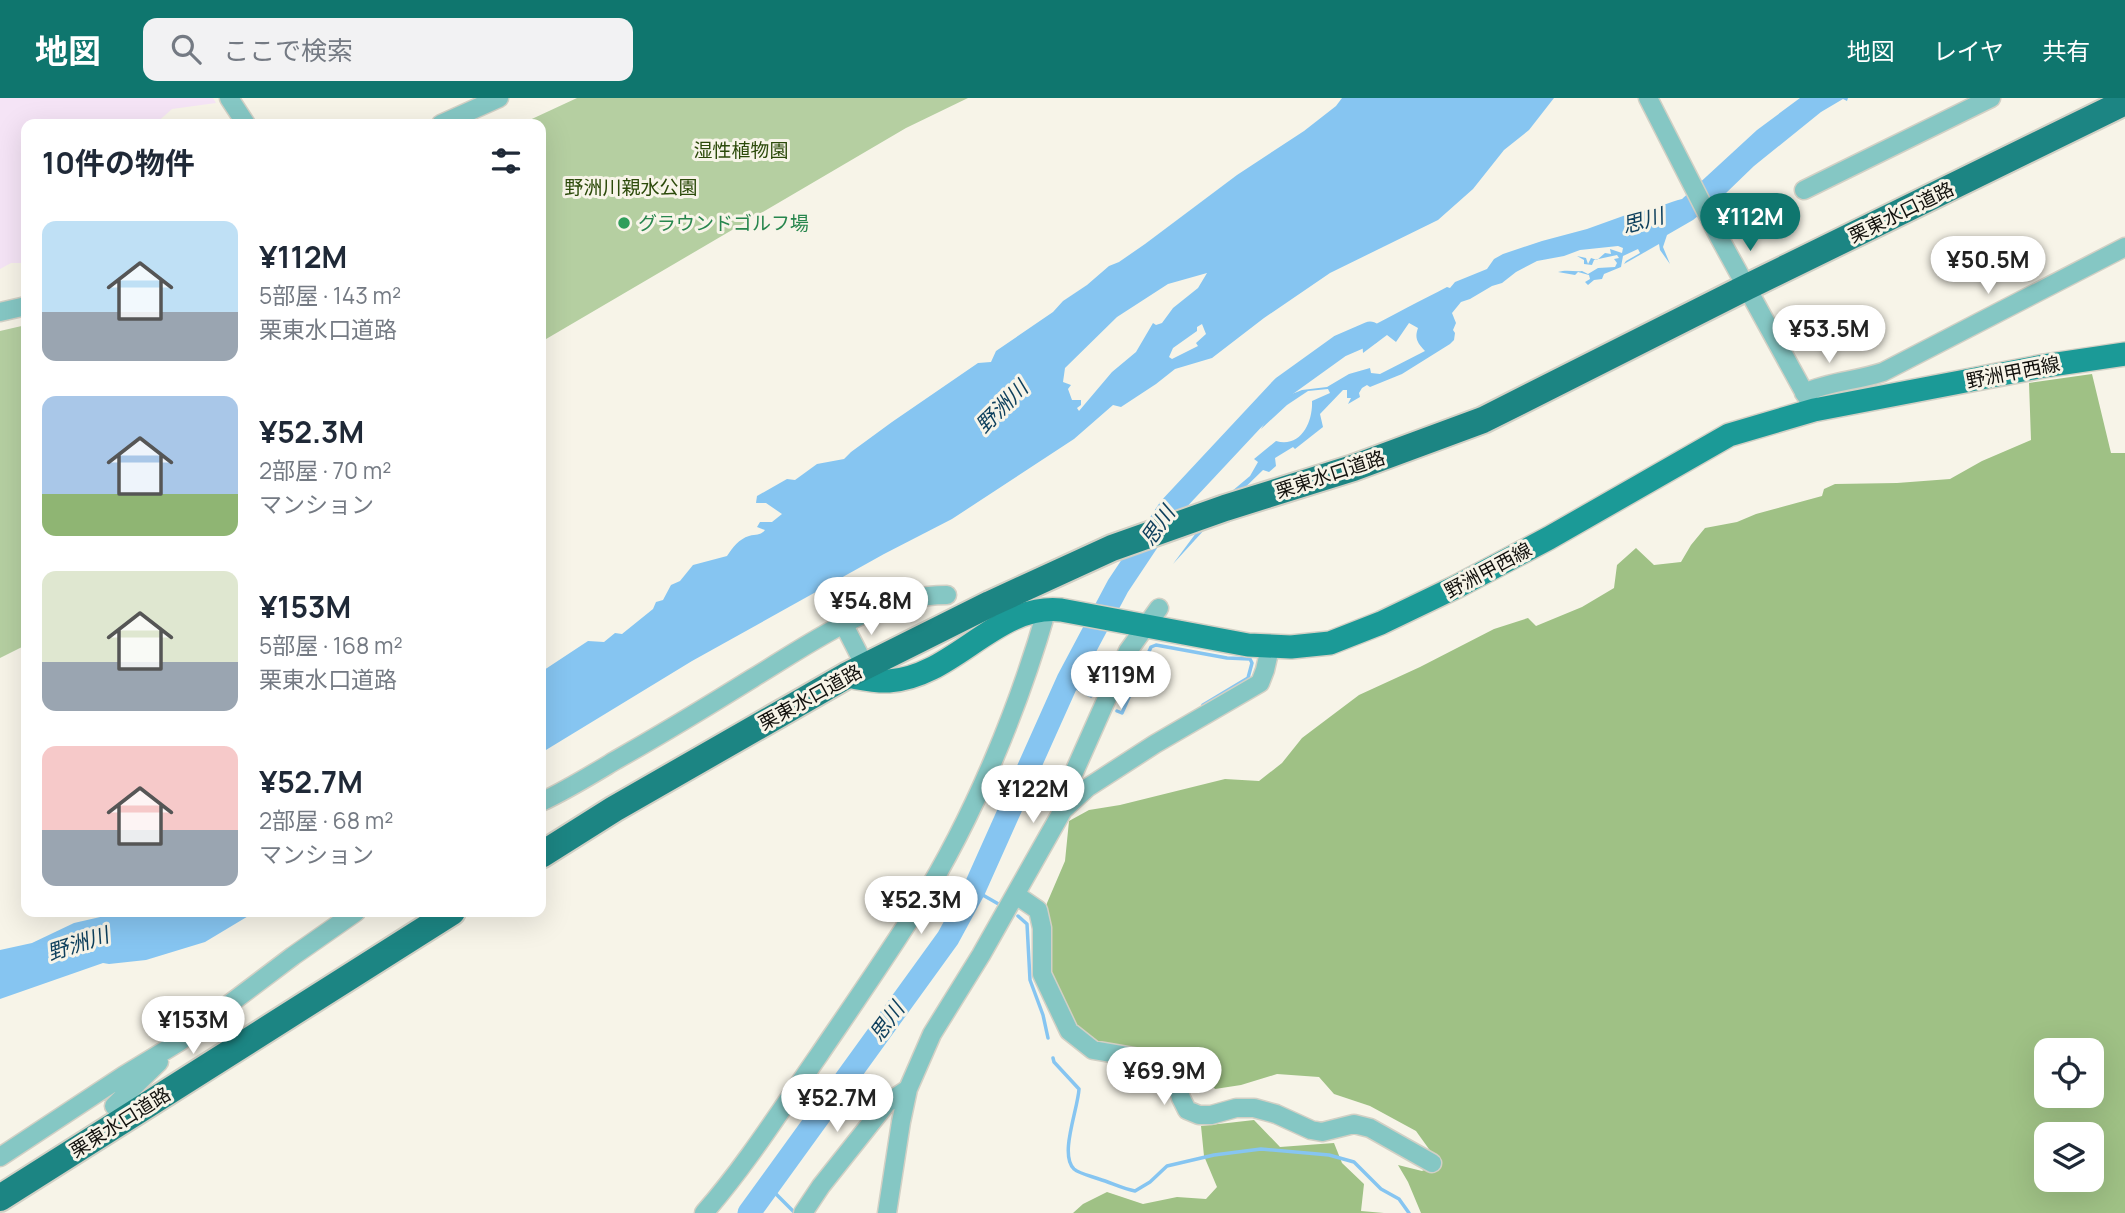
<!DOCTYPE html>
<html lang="ja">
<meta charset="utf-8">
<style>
body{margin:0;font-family:Manrope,"Noto Sans JP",sans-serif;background:#f2f2f3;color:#1f2937;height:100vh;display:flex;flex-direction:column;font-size:26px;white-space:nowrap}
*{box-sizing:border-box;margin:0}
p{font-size:23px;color:#747a83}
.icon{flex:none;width:38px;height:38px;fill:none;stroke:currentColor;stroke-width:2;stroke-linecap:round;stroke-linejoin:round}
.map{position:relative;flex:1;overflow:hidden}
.sheet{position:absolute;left:21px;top:21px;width:525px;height:798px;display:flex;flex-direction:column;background:#fff;border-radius:14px;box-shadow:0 7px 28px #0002}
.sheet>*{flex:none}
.controls{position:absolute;left:2034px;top:940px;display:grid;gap:14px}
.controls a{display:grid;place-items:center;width:70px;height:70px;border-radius:14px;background:#fff;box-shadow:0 7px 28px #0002;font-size:35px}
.price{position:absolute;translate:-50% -60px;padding:0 16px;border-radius:24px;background:#fff;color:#222;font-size:23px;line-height:46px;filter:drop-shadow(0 2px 4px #0008)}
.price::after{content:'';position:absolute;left:50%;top:42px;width:21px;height:16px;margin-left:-10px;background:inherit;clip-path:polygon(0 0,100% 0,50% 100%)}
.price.current{background:#0f766e;color:#fff}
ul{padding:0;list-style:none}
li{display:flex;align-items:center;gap:21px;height:175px;padding:0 21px}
li span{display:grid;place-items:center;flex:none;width:196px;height:140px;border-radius:14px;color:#555}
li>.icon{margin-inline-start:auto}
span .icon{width:84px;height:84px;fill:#fffc;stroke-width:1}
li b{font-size:30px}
h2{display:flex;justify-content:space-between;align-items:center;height:84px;padding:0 21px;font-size:30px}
header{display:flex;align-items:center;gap:42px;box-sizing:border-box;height:98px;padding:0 35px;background:#0f766e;color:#fff}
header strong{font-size:33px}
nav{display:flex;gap:38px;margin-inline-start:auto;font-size:24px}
.search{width:490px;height:63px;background:#f2f2f3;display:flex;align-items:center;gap:18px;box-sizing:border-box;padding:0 24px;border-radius:14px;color:#747a83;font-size:26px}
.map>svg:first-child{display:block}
.industrial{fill:#f5e4f6}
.green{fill:#b5cfa1}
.forest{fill:#9fc185;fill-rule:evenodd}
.water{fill:#86c5f1;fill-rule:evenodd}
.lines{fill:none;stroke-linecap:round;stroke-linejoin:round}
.stream{stroke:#86c5f1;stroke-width:3.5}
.river{stroke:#86c5f1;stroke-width:23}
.minor-casing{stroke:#d2d0c5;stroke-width:21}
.major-casing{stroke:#d2d0c5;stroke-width:26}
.highway-casing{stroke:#d2d0c5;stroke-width:30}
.minor{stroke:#85c7c4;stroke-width:18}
.major{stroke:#1b9a97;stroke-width:23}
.highway{stroke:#1c8583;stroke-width:26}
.leisure-dot{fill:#2e9e5b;stroke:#f7f4e8;stroke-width:2.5}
.labels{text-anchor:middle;stroke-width:6;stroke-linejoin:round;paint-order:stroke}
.park-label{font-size:19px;fill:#2c4a0a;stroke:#f7f4e8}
.street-label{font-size:19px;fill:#12110d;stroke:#f7f4e8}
.leisure-label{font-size:19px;fill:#27864d;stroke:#f7f4e8;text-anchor:start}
.water-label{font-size:21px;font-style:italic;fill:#0d3f5c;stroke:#f7f4e8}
</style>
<header>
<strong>地図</strong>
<div class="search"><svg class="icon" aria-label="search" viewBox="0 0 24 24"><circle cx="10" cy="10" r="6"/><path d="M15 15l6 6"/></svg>ここで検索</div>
<nav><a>地図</a><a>レイヤ</a><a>共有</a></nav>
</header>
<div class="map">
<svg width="2125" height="1115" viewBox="0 0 2125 1115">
<rect width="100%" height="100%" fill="#f7f4e8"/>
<path class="industrial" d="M 0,0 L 213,0 L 216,5 L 172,11 L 155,26 L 26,26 L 26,165 L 11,165 L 0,171 Z"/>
<path class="green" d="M 577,0 L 968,0 L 906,30 L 541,244 L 541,26 L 521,26 Z
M 26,227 L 26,547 L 0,560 L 0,233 Z"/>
<path class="forest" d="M 2092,276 L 2111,355 L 2125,355 L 2125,1115 L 1421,1115 L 1408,1084 L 1398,1067 L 1422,1073 L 1439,1065 L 1416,1033 L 1370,1008 L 1334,996 L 1319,979 L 1277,976 L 1241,987 L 1215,991 L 1199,969 L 1174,972 L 1125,955 L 1067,932 L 1042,853 L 1047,805 L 1065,763 L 1069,723 L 1089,712 L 1120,707 L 1225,681 L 1259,683 L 1282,665 L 1302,640 L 1359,597 L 1420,569 L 1494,531 L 1528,520 L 1536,528 L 1582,509 L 1614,490 L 1617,467 L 1636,450 L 1654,467 L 1681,464 L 1691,447 L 1705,430 L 1737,424 L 1756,416 L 1822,398 L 1824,391 L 1835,386 L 1897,385 L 1950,381 L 1982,363 L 2031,342 L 2029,285 ZM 2046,952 L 2091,952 L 2091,998 L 2046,998 ZM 2046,1036 L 2091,1036 L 2091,1082 L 2046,1082 Z
M 1254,1022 L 1280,1049 L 1334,1045 L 1342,1065 L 1364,1086 L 1361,1113 L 1384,1115 L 1073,1115 L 1083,1106 L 1107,1094 L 1143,1106 L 1177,1099 L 1206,1101 L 1217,1089 L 1204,1058 L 1201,1028 Z"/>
<path class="water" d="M 1342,0 L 1554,0 L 1529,32 L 1504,52 L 1473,91 L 1438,122 L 1330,175 L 1264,220 L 1212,260 L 1175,271 L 1156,286 L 1121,309 L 1113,307 L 1074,341 L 952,421 L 884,456 L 692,563 L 541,655 L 541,574 L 588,543 L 604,544 L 615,535 L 622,536 L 653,511 L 656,504 L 663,502 L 671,487 L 680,483 L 693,467 L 727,458 C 733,449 739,441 749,438 C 757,436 760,438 765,432 L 757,429 L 760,424 L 772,424 L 782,416 L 766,405 L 756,405 L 757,398 L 787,381 L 795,382 L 817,366 L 844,361 L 851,354 L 892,324 L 978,265 L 991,264 L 996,253 L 1053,214 L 1063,203 L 1087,187 L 1109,168 L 1119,164 L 1145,146 L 1237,77 L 1304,33 L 1336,8 ZM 1207,175 L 1198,190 L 1173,210 L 1162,225 L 1156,227 L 1153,225 L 1136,254 L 1112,274 L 1079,313 L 1077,310 L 1081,307 L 1081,302 L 1072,302 L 1068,291 L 1071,287 L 1063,284 L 1065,270 L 1117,219 L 1168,186 ZM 1202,226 L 1206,236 L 1196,245 L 1198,248 L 1172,261 L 1169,259 L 1173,250 L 1197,233 L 1197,229 Z
M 1800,0 L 1848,0 L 1847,3 L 1843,1 L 1821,14 L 1754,68 L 1726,95 L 1693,122 L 1667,137 L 1663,149 L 1670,166 L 1660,152 L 1659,146 L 1624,166 L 1626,163 L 1640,155 L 1638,151 L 1623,158 L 1621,169 L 1604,176 L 1602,181 L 1594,182 L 1588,187 L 1585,184 L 1590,181 L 1589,177 L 1578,174 L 1575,177 L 1558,174 C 1567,171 1574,174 1582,173 L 1588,176 L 1598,170 L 1615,169 L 1617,165 L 1614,161 L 1619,160 L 1617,157 L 1594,162 L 1592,167 L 1584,166 L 1584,162 L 1577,158 L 1586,160 L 1588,166 L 1591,160 L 1597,162 L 1605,155 L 1611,156 L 1610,151 L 1622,155 L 1623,150 L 1618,148 L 1580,152 L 1564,158 L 1537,163 L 1516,174 L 1502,185 L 1492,188 L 1470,201 L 1461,204 L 1452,215 L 1456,225 L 1453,232 L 1455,235 L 1454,242 L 1450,246 L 1402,276 L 1370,289 L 1367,287 L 1362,290 L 1359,295 L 1360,299 L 1348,306 L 1351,300 L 1347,300 L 1347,292 L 1343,292 L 1320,316 L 1323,329 L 1295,351 L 1293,349 L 1275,360 L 1276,368 L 1269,374 L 1263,372 L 1227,407 L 1173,466 L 1219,404 L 1250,378 L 1258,364 L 1254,361 L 1276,343 C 1301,350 1313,324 1312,303 L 1330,295 L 1328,291 L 1308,293 L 1287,307 L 1261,331 L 1267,321 L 1258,321 L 1270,315 L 1274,303 L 1302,292 L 1327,289 L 1349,276 L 1370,270 L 1371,275 L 1380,276 L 1425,253 C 1418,245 1414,241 1418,230 L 1409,225 L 1396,244 L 1387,237 L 1363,255 L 1362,241 C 1352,245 1341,249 1332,256 C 1321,264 1314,276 1301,281 L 1297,279 L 1288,288 L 1287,287 C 1326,248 1398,215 1447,189 L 1450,190 L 1455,184 L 1487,171 L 1494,161 L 1503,156 L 1542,143 L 1587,131 L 1637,113 C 1647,115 1669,104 1682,101 L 1757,32 Z
M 122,814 L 255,814 L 205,844 L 146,862 L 109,866 L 103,865 L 0,901 L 0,852 L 32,845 L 74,825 Z"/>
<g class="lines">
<path class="stream" d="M 1068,582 L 1074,589 L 1091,598
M 1117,613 L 1122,615 L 1151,549 L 1156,547 L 1227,560 L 1250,561 L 1252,565 L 1248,580 L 1203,607
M 974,792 L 1002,808
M 1018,818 L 1027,826 L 1030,882 L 1043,917 L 1048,940
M 1053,960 L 1054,964 L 1079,991 C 1078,1011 1059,1057 1074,1071 C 1080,1076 1091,1078 1099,1081 C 1112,1085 1123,1091 1135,1093 L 1150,1084 L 1167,1068 L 1214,1057 L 1261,1051 L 1329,1057 L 1354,1064 L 1381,1091 L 1399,1101 L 1409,1115
M 769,1089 L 795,1115"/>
<path class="river" d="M 749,1115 L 948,840 L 974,792 L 1068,582 L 1118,488 L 1170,410 L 1283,289 L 1340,248 L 1370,235"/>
<defs>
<path id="minor" d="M 229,0 L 246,26
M 1648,0 L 1719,139 L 1809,303
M 441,26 L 499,0
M 1804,92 L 1991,0
M 0,214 L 26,208
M 1804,295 C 1830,283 1857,283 1883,274 L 2125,149
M 844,527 L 865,568
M 541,704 C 567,692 591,677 616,662 C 662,636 708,608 753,580 C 813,544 875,497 947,497
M 1063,712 L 1063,699 L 1128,553 L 1159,510
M 1016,797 L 1038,812 L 1042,830 L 1042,876 L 1069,933 L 1093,952 L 1163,964 L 1175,976 L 1181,1000 L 1187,1012 L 1199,1017 L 1211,1017 L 1236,1010 L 1254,1010 L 1276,1016 L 1311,1032 L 1322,1034 L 1354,1026 L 1370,1030 L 1432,1065
M 114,1008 L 159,964
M 0,1059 L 123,978 L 179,944 L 293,858 L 356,814
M 704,1115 C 747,1066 782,1010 819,957 C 853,907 887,858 919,807 C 974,718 1018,612 1047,511
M 803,1115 L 821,1088 L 887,1005 L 908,991
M 887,1115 L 901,1024 L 908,991 L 932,936 L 981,857 L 1063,712 L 1087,690 L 1155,646 L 1260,585 L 1265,572 L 1270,550"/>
<path id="major" d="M 846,578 C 859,580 875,584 889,583 C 954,579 996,505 1061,512 L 1248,547 L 1291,549 L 1330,545 L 1381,525 L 1458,488 L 1549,440 L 1729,337 L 1814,312 L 2044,268 L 2125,256"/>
<path id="highway" d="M 541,757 L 614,711 L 846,578 L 990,506 L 1112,450 L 1225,410 L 1353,370 L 1483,322 L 1747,189 L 2125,4
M 0,1100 L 452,814"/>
</defs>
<use href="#minor" class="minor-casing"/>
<use href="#major" class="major-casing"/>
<use href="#highway" class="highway-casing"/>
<use href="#minor" class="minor"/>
<use href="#major" class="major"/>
<use href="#highway" class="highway"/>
</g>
<circle class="leisure-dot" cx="624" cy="125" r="7"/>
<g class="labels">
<g class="park-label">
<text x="741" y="59">湿性植物園</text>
<text x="631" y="96">野洲川親水公園</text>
</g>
<g class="street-label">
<text transform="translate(1901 114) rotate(-26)" y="7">栗東水口道路</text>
<text transform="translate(2013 274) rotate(-11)" y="7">野洲甲西線</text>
<text transform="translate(1330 376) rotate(-18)" y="7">栗東水口道路</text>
<text transform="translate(1488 472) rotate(-28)" y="7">野洲甲西線</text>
<text transform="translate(810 599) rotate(-29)" y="7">栗東水口道路</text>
<text transform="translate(120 1024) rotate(-32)" y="7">栗東水口道路</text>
</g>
<g class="leisure-label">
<text x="638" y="132">グラウンドゴルフ場</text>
</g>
<g class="water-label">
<text transform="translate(1643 123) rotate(-15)" y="7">思川</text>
<text transform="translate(1002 309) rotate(-45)" y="7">野洲川</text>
<text transform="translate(1158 428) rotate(-55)" y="7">思川</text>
<text transform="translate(78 846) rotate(-18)" y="7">野洲川</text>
<text transform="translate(887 924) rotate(-54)" y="7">思川</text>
</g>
</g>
</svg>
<div class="controls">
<a><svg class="icon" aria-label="locate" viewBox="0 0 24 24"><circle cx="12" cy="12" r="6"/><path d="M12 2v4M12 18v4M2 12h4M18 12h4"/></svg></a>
<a><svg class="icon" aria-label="layers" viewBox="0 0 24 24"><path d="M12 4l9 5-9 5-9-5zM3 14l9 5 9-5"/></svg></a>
</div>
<b class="price current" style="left:1750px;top:155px">¥112M</b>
<b class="price" style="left:1988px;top:198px">¥50.5M</b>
<b class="price" style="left:1829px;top:267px">¥53.5M</b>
<b class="price" style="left:871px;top:539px">¥54.8M</b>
<b class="price" style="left:1121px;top:613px">¥119M</b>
<b class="price" style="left:1033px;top:727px">¥122M</b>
<b class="price" style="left:921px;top:838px">¥52.3M</b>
<b class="price" style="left:193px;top:958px">¥153M</b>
<b class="price" style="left:1164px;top:1009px">¥69.9M</b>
<b class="price" style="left:837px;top:1036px">¥52.7M</b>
<section class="sheet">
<h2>10件の物件<svg class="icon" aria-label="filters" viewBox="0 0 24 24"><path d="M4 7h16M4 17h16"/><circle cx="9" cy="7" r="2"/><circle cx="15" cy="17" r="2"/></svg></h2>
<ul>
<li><span style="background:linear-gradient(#bfe0f5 65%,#9aa5b1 0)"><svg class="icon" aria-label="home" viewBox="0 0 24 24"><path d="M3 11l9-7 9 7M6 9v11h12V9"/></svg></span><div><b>¥112M</b><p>5部屋 · 143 m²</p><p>栗東水口道路</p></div></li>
<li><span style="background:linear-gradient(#a9c7e8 70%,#8fb573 0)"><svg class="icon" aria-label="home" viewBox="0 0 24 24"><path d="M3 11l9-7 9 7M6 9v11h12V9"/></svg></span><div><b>¥52.3M</b><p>2部屋 · 70 m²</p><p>マンション</p></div></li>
<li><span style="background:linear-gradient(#dfe7d0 65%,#9aa5b1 0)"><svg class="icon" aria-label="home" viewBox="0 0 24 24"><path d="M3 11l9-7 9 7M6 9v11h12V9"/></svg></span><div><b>¥153M</b><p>5部屋 · 168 m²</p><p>栗東水口道路</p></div></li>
<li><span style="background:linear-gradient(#f6c9c9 60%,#9aa5b1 0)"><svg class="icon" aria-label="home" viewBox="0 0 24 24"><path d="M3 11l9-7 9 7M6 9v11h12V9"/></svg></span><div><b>¥52.7M</b><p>2部屋 · 68 m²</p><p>マンション</p></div></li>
</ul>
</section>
</div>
